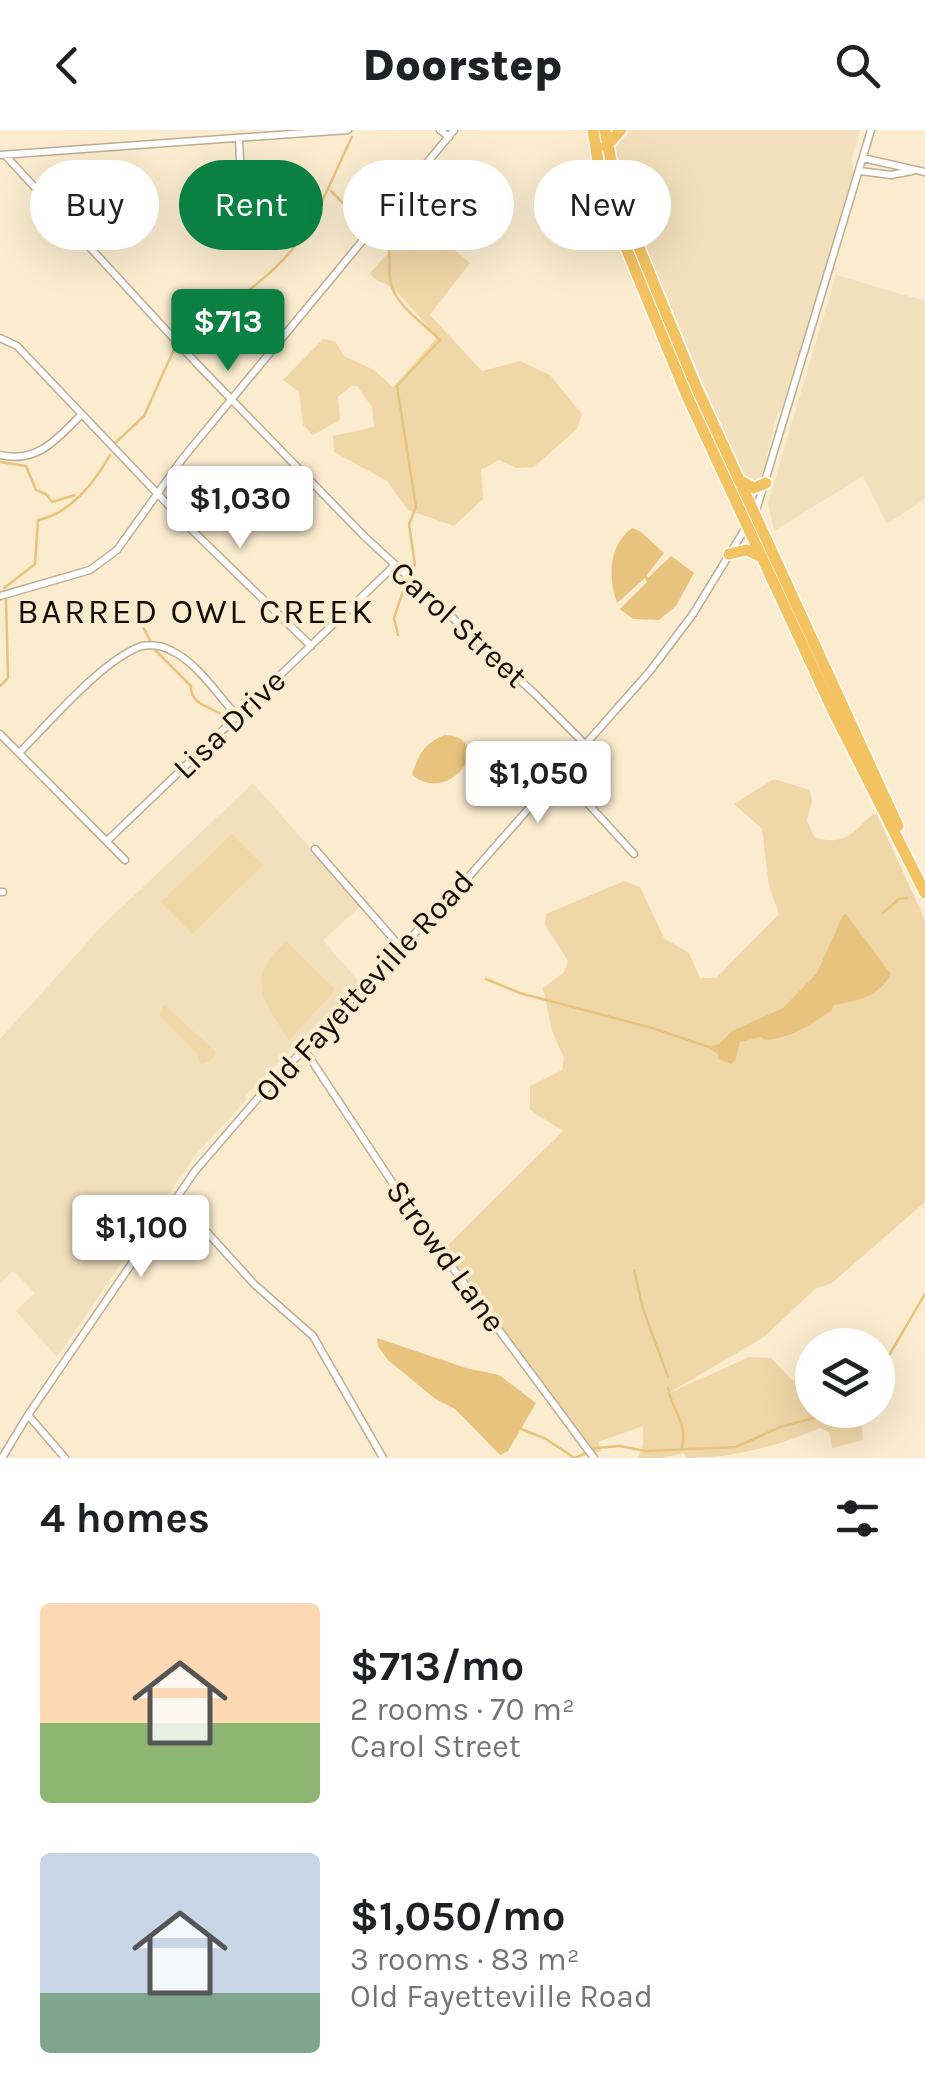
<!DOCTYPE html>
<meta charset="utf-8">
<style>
body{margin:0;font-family:Karla,sans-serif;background:#f2f2f2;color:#202124;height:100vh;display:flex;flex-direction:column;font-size:38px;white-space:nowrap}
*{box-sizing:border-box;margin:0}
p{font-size:32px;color:#757577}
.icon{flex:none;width:55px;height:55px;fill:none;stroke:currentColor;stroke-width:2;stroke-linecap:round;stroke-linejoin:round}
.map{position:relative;height:1328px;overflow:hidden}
.sheet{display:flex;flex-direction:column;background:#fff;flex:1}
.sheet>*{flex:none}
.top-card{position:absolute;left:30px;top:30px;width:865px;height:90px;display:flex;gap:20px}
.buttons{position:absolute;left:795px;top:1198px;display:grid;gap:20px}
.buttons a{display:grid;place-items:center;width:100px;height:100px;border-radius:50%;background:#fff;box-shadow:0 10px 40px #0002;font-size:50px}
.price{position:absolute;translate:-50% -85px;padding:0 22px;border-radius:10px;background:#fff;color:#222;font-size:32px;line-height:65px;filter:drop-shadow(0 2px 5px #0008)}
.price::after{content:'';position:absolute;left:50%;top:60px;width:30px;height:22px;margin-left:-15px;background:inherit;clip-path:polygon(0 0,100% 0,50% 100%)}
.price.selected{background:#0b8043;color:#fff}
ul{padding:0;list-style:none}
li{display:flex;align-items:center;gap:30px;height:250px;padding:0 40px}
li span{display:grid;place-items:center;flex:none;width:280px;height:200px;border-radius:10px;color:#555}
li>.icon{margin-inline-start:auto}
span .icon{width:120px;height:120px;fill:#fffc;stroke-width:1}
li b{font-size:42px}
h2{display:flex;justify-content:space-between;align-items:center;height:120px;padding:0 40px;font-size:42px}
.pill{padding:0 35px;border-radius:45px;background:#fff;box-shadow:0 10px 40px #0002;font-size:35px;line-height:90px}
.pill.selected{background:#0b8043;color:#fff}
header{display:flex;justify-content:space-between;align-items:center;height:130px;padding:0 40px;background:#fff;font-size:45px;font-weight:800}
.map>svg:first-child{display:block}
.built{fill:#f2dfbb}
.green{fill:#f0d7a8}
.water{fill:#e8c37e}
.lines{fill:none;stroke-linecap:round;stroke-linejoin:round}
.stream{stroke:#e8c37e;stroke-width:2.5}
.minor-casing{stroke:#bdae93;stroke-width:9}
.highway-casing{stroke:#fff;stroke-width:14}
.minor{stroke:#fff;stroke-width:6}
.highway{stroke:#f4c361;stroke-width:11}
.labels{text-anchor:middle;stroke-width:8;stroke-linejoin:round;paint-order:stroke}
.street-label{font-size:32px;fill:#130e05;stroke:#fbeccf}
.neighbourhood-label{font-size:35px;letter-spacing:2.5px;fill:#130e05;stroke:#fbeccf}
</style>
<header><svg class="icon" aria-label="back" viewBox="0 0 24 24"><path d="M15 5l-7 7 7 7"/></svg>Doorstep<svg class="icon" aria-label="search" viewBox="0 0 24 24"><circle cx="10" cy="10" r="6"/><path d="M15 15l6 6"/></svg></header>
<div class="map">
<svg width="925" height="1328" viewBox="0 0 925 1328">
<rect width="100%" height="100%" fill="#fbeccf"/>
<path class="built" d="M 613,0 L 860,0 L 852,27 L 854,49 L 785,272 L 775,290 L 762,348 L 756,354 L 743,347 L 622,62 L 613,34 Z
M 836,145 L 925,171 L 925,369 L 887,394 L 863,346 L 774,401 L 768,373 Z
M 253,653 L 361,776 L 323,810 L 359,852 L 245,966 L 247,969 L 196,1024 L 57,1227 L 16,1181 L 35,1163 L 13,1141 L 0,1153 L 0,909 L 104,794 Z"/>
<path class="green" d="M 419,89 L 470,133 L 430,185 L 482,241 L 520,231 L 550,245 L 582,284 L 577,299 L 534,337 L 516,338 L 499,330 L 481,340 L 483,369 L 454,396 L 408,380 L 387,351 L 334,322 L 333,306 L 374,297 L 372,277 L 357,256 L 351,256 L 338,267 L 340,290 L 313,305 L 303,295 L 299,262 L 283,250 L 323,209 L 335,211 L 344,226 L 374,240 L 393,257 L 436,209 C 431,199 399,162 391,157 C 381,151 377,153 370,143 Z
M 774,649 L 810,660 L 812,672 L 807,690 L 814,707 C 844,717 852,703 873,684 L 877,685 L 925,790 L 925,1072 L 832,1153 L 815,1159 L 764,1207 L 667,1264 L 749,1227 L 771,1228 L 792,1250 L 804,1247 L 807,1257 L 812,1258 L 812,1280 L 849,1280 L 861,1286 L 863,1310 L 832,1318 L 829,1302 L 820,1298 C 778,1316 733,1328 688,1328 L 683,1323 L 663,1328 L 638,1328 L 643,1315 L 643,1296 L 598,1312 L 601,1321 L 595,1324 L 450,1126 L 453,1124 L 447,1116 L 563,1001 L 530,980 L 530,956 L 562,940 L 564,928 L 552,901 L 543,858 L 564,842 L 568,831 L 545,795 L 546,784 L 624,751 L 640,757 L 664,808 L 689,823 L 700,848 L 716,848 L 779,784 L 769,756 L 762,699 L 734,674 Z
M 232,704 L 263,735 L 192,804 L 161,772 Z
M 286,811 L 334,858 L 334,862 L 289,910 C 262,868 245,852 286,811 Z
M 164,875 L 215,921 L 214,928 L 201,935 L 197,923 L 159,885 Z"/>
<path class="water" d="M 632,398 L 640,401 L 664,423 L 647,445 L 648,448 L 671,426 L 694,443 L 676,476 L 659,490 L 633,489 L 620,479 L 647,452 L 645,448 L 617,473 C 608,447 608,416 632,398 Z
M 445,605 C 497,607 452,677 412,645 C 418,625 425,612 445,605 Z
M 846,784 L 891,844 C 879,867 857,871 833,875 L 832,880 C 812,894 790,909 765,910 L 761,907 L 740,912 L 735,931 L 731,934 L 718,929 L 718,924 L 707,917 L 719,914 L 732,901 L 783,878 L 817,843 L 843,785 Z
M 377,1208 L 466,1238 L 499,1245 L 536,1273 L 508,1321 L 500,1325 L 455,1279 L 434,1268 L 388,1230 L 378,1216 Z"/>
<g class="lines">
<path class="stream" d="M 331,61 L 351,81 L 371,94
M 379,100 C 398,122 383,139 394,162 C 402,179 426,196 440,210 L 397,256 L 416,377 L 409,394 L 415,435 L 411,444
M 181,208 C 218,182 260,157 290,122 C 318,89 333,45 352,7
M 115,313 L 144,286 L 175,217
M 0,332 L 26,336 L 36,360 L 46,364 L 52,372 L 75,365
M 4,458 L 35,434 L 38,390 C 70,384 95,352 110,325
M 141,493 L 150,510
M 398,505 L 394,488 L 406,452
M 155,520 L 191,556 C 190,575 210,576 222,585 L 223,591
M 0,556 L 8,548 L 6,470
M 883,783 L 899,769 L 907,768
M 486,849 L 520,863 L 652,898 L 709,917
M 634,1140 L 643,1179 L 668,1247
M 878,1244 L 925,1164
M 668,1258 C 671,1279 688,1292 682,1317
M 519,1298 L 546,1309 L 573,1327
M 575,1328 L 596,1318 L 620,1316 L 645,1321 L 736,1317 L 780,1297 L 844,1280"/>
<defs>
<path id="minor" d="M 440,0 L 449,7
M 239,8 L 242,78
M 0,25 L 348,0
M 5,25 L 199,236 L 364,406 L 535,564 L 585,614
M 863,28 L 925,42
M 860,41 L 891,45 L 912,41
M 0,208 L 17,216 L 193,401 L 311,516
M 0,325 C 37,334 57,309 81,285
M 755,384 L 871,0
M 0,466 L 90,440 L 117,420 L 183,328 L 454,0
M 0,604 L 125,730
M 19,623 C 48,594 104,528 142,516 C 152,514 163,516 172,521 C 198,533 218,566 238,587
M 560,643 L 634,724
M 107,711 L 395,435
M 315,719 L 402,819
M 0,762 L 3,762
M 304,919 L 415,1087 L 594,1328
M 171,1074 L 206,1101 L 255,1155 L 313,1206 L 383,1328
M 28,1285 L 65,1328
M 2,1328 L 28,1285 L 195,1041 L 265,960 L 464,752 L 650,541 L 693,484 L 748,394"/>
<path id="highway" d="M 593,0 L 603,62 L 687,266 L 834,583 L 925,763
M 605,0 L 618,66 L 694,252 L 898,696
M 606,16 L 621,0
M 739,350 L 754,358 L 766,353
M 729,424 L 747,420 L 762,427"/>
</defs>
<use href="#minor" class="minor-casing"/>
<use href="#highway" class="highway-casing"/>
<use href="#minor" class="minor"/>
<use href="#highway" class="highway"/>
</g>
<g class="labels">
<g class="street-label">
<text transform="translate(459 494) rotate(42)" y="11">Carol Street</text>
<text transform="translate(229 594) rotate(-44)" y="11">Lisa Drive</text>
<text transform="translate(364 856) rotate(-47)" y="11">Old Fayetteville Road</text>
<text transform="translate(446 1126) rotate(54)" y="11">Strowd Lane</text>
</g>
<g class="neighbourhood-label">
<text x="196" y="493">BARRED OWL CREEK</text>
</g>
</g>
</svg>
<div class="buttons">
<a><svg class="icon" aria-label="layers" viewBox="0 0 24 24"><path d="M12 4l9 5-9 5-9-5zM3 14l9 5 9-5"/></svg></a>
</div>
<b class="price selected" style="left:228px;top:244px">$713</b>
<b class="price" style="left:240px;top:421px">$1,030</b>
<b class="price" style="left:538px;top:696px">$1,050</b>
<b class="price" style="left:141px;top:1150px">$1,100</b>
<div class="top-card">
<a class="pill">Buy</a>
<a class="pill selected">Rent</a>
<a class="pill">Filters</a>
<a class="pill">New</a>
</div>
</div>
<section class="sheet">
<h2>4 homes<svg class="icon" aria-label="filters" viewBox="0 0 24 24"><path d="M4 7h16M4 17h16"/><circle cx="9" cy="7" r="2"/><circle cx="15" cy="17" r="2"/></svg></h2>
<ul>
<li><span style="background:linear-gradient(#ffd9b3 60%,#8fb573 0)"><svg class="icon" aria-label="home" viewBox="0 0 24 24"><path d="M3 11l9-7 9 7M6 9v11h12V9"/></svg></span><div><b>$713/mo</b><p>2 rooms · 70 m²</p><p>Carol Street</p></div></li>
<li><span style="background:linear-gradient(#c9d6e8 70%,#7fa58c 0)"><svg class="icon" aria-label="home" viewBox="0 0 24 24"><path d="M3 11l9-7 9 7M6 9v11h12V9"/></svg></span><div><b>$1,050/mo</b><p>3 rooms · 83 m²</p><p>Old Fayetteville Road</p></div></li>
</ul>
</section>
